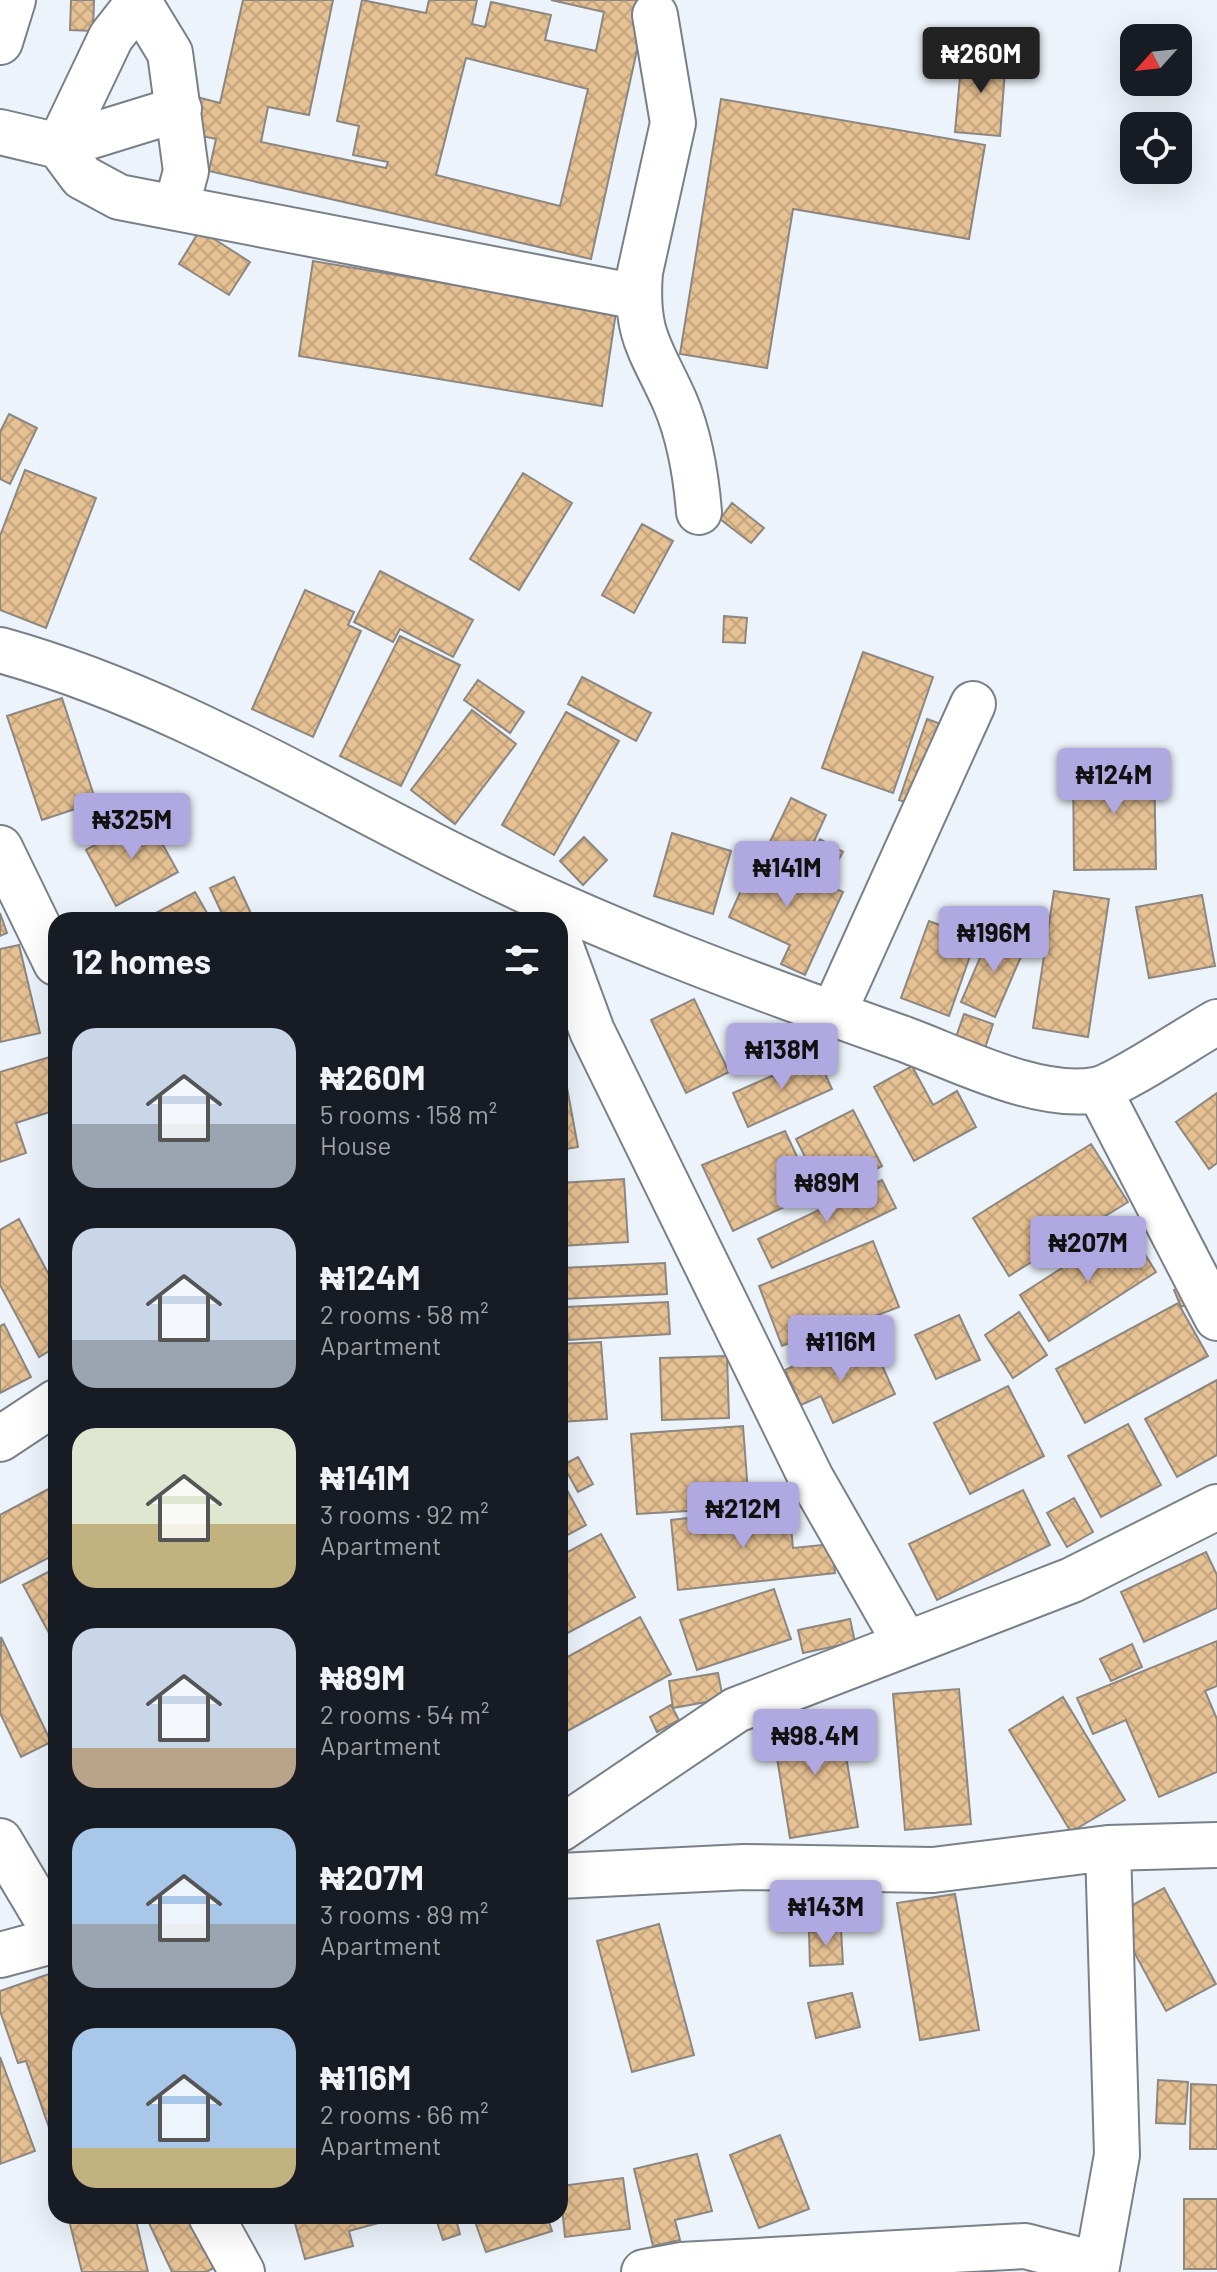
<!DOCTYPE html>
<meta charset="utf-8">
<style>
body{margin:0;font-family:Barlow,sans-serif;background:#20242c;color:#f1f3f6;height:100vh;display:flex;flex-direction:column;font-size:30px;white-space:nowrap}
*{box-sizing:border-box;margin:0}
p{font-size:26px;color:#9ea1a6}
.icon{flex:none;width:44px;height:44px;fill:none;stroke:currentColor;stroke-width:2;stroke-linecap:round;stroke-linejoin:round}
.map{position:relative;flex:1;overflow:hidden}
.side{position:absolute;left:48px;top:912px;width:520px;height:1312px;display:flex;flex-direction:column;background:#171b24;border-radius:24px;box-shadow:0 8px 32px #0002}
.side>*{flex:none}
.needle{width:52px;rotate:243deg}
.fabs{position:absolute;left:1120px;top:24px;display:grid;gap:16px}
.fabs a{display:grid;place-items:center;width:72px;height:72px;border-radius:16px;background:#171b24;box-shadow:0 8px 32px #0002;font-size:40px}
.price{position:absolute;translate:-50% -68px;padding:0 18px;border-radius:8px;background:#b0a9e1;color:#111;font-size:26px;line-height:52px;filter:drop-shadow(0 2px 4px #0008)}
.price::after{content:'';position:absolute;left:50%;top:48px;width:24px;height:18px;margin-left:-12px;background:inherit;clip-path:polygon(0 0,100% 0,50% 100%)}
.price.current{background:#222;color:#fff}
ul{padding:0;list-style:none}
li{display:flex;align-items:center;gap:24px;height:200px;padding:0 24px}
li span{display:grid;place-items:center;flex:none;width:224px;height:160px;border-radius:24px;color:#555}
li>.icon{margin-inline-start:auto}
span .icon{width:96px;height:96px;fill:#fffc;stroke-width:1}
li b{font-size:34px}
h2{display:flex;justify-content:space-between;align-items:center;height:96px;padding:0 24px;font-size:34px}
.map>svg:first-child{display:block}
.building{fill:url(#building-cross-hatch);stroke:#8d8781;stroke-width:2;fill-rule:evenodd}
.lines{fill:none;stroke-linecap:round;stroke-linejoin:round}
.minor-casing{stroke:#7a8087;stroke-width:48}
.minor{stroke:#fff;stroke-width:44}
</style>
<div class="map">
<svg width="1217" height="2272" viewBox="0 0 1217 2272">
<defs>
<pattern id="building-cross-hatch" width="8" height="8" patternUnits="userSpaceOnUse" patternTransform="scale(2)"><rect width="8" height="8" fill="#e5c092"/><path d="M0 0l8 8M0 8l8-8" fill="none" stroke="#c4a47d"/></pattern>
</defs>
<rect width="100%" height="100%" fill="#ecf3fa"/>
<path class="building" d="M 71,0 L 94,0 L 93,31 L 70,30 Z
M 243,0 L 333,0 L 309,115 L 268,107 L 261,142 L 386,168 L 388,162 L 353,155 L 359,126 L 337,121 L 362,0 L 426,13 L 429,0 L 477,0 L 472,24 L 485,27 L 491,2 L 551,15 L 545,40 L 596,51 L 604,12 L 551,0 L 648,0 L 591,259 L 209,171 L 216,139 L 189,133 L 197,97 L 220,103 ZM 466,58 L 588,89 L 560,206 L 436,175 Z
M 962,55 L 1006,58 L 1000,136 L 955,132 Z
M 721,99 L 985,145 L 969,239 L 793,209 L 767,368 L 680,354 Z
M 200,230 L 250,262 L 229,295 L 179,264 Z
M 313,261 L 616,312 L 602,406 L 299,356 Z
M 9,414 L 37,428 L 10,484 L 0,479 L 0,432 Z
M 25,470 L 96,498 L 46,628 L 0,610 L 0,536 Z
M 523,473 L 572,503 L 519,590 L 470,559 Z
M 732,503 L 764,528 L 751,543 L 720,519 Z
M 642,524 L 673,541 L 634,613 L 602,595 Z
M 380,571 L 473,620 L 453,657 L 400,629 L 393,642 L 354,622 Z
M 305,590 L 354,612 L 348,625 L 361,631 L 313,737 L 252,709 Z
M 724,616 L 747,618 L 745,643 L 723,642 Z
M 400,636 L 460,665 L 401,786 L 340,756 Z
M 863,652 L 933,677 L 893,793 L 822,768 Z
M 582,677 L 651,713 L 636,741 L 568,704 Z
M 478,680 L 524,712 L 510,733 L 464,700 Z
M 62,698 L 96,802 L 42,820 L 7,716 Z
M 472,710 L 516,744 L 455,824 L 411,790 Z
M 566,712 L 619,741 L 554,855 L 502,825 Z
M 927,719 L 949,727 L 921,807 L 899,800 Z
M 1154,761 L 1156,869 L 1074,870 L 1073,762 Z
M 791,798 L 826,815 L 802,868 L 766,850 Z
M 147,816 L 178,872 L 116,906 L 86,850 Z
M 672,833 L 731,851 L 713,914 L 654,896 Z
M 584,837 L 607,860 L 583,885 L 560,861 Z
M 820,839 L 843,852 L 834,868 L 811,855 Z
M 758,853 L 843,892 L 805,975 L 781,964 L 790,945 L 729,917 Z
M 234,877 L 254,920 L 225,920 L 210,888 Z
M 1054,891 L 1109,899 L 1088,1037 L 1033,1028 Z
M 195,892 L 211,920 L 143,920 Z
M 1202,895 L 1215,966 L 1149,978 L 1136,907 Z
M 0,913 L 7,933 L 0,936 Z
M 929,921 L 976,939 L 949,1016 L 901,998 Z
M 992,930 L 1026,945 L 995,1017 L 961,1002 Z
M 19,945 L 40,1033 L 0,1042 L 0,949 Z
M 694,999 L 729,1072 L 686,1093 L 651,1020 Z
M 964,1014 L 993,1024 L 984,1051 L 955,1040 Z
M 798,1022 L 809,1047 L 764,1067 L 753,1042 Z
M 56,1055 L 56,1110 L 16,1123 L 26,1153 L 0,1162 L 0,1072 Z
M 817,1056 L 832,1089 L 748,1127 L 733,1093 Z
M 912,1066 L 933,1105 L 957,1091 L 976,1127 L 914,1161 L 874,1087 Z
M 566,1082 L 578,1147 L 560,1150 L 560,1083 Z
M 1217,1093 L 1217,1163 L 1209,1169 L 1176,1122 Z
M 853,1110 L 882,1166 L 825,1196 L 796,1139 Z
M 785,1131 L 814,1193 L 733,1231 L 702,1165 Z
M 1091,1144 L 1128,1202 L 1009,1276 L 973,1218 Z
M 624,1179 L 628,1242 L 560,1246 L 560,1183 Z
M 882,1180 L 896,1208 L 772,1268 L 758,1239 Z
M 19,1219 L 56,1288 L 56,1347 L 39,1357 L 0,1285 L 0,1230 Z
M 1127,1226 L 1156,1272 L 1049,1341 L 1020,1295 Z
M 873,1241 L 899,1307 L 816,1339 L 814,1333 L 782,1346 L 759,1286 Z
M 665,1263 L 667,1294 L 563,1299 L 562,1268 Z
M 1194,1280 L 1202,1297 L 1181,1307 L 1174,1290 Z
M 560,1296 L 565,1340 L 560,1341 Z
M 668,1302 L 670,1334 L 568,1340 L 566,1307 Z
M 1178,1303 L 1208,1356 L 1085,1423 L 1056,1369 Z
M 1019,1312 L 1047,1355 L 1013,1378 L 985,1335 Z
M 959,1315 L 980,1360 L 936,1379 L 915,1335 Z
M 4,1324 L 31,1377 L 0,1393 L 0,1326 Z
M 601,1342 L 607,1419 L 560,1422 L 560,1344 Z
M 830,1349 L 838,1367 L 875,1350 L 895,1394 L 833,1423 L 821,1396 L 801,1405 L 785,1370 Z
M 727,1356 L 729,1418 L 662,1420 L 660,1358 Z
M 1217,1380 L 1217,1455 L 1177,1477 L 1145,1419 Z
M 1008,1386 L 1044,1456 L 970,1494 L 934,1423 Z
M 1128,1424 L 1161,1485 L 1101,1517 L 1068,1456 Z
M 743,1426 L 748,1493 L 723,1495 L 723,1509 L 637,1514 L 631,1434 Z
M 578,1457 L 593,1484 L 578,1492 L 563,1465 Z
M 560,1477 L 586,1525 L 560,1539 Z
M 56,1485 L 56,1554 L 0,1583 L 0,1515 Z
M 1023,1490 L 1050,1545 L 937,1600 L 909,1544 Z
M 1074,1498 L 1093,1532 L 1067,1547 L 1047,1513 Z
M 789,1507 L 793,1548 L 832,1544 L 835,1573 L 678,1590 L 671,1520 Z
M 601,1534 L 635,1597 L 560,1637 L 560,1556 Z
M 1206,1552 L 1217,1575 L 1217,1608 L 1144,1642 L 1121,1592 Z
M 56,1568 L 56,1646 L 23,1585 Z
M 774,1589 L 791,1639 L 697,1670 L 680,1620 Z
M 640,1617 L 671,1674 L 560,1735 L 560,1661 Z
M 850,1619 L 855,1642 L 803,1653 L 798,1630 Z
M 1,1637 L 51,1742 L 21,1757 L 0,1713 Z
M 1217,1641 L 1217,1686 L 1205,1691 L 1217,1719 L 1217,1772 L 1159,1797 L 1126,1720 L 1093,1734 L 1077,1698 Z
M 1132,1644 L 1142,1667 L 1111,1681 L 1100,1659 Z
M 718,1673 L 723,1699 L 673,1708 L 669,1681 Z
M 959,1689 L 971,1824 L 905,1830 L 893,1694 Z
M 1063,1697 L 1125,1800 L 1071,1832 L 1009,1730 Z
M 671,1705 L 679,1720 L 657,1732 L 650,1717 Z
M 839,1715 L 858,1827 L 790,1838 L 772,1727 Z
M 1164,1888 L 1216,1984 L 1166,2011 L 1114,1915 Z
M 955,1894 L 979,2030 L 920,2040 L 897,1903 Z
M 659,1924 L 694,2055 L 632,2072 L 597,1941 Z
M 841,1930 L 843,1964 L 810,1966 L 809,1932 Z
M 55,1972 L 56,2134 L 52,2136 L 26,2061 L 18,2063 L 0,2011 L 0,1991 Z
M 852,1993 L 860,2027 L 816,2038 L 808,2003 Z
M 0,2057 L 35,2151 L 0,2164 Z
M 1158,2080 L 1188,2082 L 1185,2124 L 1156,2123 Z
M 1191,2084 L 1217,2085 L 1217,2149 L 1190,2149 Z
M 780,2135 L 809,2209 L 759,2228 L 730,2155 Z
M 697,2154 L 712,2211 L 675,2220 L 680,2240 L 653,2246 L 634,2169 Z
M 623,2178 L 630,2229 L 565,2237 L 560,2186 Z
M 1184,2199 L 1217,2199 L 1217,2269 L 1184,2269 Z
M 68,2216 L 135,2216 L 148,2272 L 82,2272 Z
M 157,2216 L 194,2216 L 218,2266 L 206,2272 L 172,2272 L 148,2221 Z
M 293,2216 L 396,2216 L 397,2218 L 349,2231 L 353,2246 L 305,2259 Z
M 435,2216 L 455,2216 L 460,2234 L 443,2240 Z
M 473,2216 L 547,2216 L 552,2231 L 486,2252 Z"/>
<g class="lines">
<defs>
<path id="minor" d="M 139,2 L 170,53 L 186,171 L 176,208
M 655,15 L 673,123 L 640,272 C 635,336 651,348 675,402 C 690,437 696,475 699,512
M 0,42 L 13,0
M 0,132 L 59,146 L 179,109
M 59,146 L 82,177 L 119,197 L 638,297
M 59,146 L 111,37 L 140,0
M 0,650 C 166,696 313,786 466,862 C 604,931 759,988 904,1039 C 958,1059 1038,1100 1095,1090 C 1116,1087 1193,1035 1217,1022
M 0,848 L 56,963
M 560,944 L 592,1031 L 811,1478 L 906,1644
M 833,1014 L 973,704
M 1099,1090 L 1217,1318
M 0,1439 L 56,1402
M 560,1829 L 736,1710 L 1072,1580 L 1217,1507
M 0,1841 L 56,1935
M 560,1876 L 744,1867 L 933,1870 L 1108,1848 L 1217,1845
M 0,1955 L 56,1940
M 211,2216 L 242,2272
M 644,2272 L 681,2265 L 1025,2246 L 1095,2264
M 1096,2272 L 1117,2155 L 1108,1848"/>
</defs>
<use href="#minor" class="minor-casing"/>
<use href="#minor" class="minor"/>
</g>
</svg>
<div class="fabs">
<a><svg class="needle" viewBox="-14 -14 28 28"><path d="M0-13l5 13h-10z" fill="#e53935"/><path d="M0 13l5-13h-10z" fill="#9ea1a6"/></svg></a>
<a><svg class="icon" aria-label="locate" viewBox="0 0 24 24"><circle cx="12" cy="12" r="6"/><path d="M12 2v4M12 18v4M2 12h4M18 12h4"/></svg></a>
</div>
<b class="price current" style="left:981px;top:95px">₦260M</b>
<b class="price" style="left:1114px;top:816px">₦124M</b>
<b class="price" style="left:132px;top:861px">₦325M</b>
<b class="price" style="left:787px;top:909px">₦141M</b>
<b class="price" style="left:994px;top:974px">₦196M</b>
<b class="price" style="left:782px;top:1091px">₦138M</b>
<b class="price" style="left:827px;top:1224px">₦89M</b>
<b class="price" style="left:1088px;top:1284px">₦207M</b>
<b class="price" style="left:841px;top:1383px">₦116M</b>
<b class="price" style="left:743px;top:1550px">₦212M</b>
<b class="price" style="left:815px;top:1777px">₦98.4M</b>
<b class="price" style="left:826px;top:1948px">₦143M</b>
<section class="side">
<h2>12 homes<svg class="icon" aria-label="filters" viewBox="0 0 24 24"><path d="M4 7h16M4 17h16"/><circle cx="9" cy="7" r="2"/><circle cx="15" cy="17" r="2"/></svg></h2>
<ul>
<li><span style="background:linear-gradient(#c9d6e8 60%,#9aa5b1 0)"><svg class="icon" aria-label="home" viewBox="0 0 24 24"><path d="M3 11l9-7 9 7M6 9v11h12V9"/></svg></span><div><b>₦260M</b><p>5 rooms · 158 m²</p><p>House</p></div></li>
<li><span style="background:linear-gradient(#c9d6e8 70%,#9aa5b1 0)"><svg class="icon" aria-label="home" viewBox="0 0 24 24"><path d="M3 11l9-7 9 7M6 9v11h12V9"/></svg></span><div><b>₦124M</b><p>2 rooms · 58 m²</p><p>Apartment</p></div></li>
<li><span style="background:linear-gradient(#dfe7d0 60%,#c2b280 0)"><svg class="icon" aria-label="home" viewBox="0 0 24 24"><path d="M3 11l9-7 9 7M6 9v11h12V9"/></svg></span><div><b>₦141M</b><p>3 rooms · 92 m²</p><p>Apartment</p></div></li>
<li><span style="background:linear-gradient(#c9d6e8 75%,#b9a48a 0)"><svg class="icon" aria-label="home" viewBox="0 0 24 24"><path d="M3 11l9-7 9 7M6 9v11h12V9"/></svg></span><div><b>₦89M</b><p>2 rooms · 54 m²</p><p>Apartment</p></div></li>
<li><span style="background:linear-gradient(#a9c7e8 60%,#9aa5b1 0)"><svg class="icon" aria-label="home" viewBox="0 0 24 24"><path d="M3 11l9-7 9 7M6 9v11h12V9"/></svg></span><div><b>₦207M</b><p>3 rooms · 89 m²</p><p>Apartment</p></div></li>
<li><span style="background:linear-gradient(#a9c7e8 75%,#c2b280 0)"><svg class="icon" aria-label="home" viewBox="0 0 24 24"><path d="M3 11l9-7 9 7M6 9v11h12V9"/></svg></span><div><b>₦116M</b><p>2 rooms · 66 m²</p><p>Apartment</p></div></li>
</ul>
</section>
</div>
